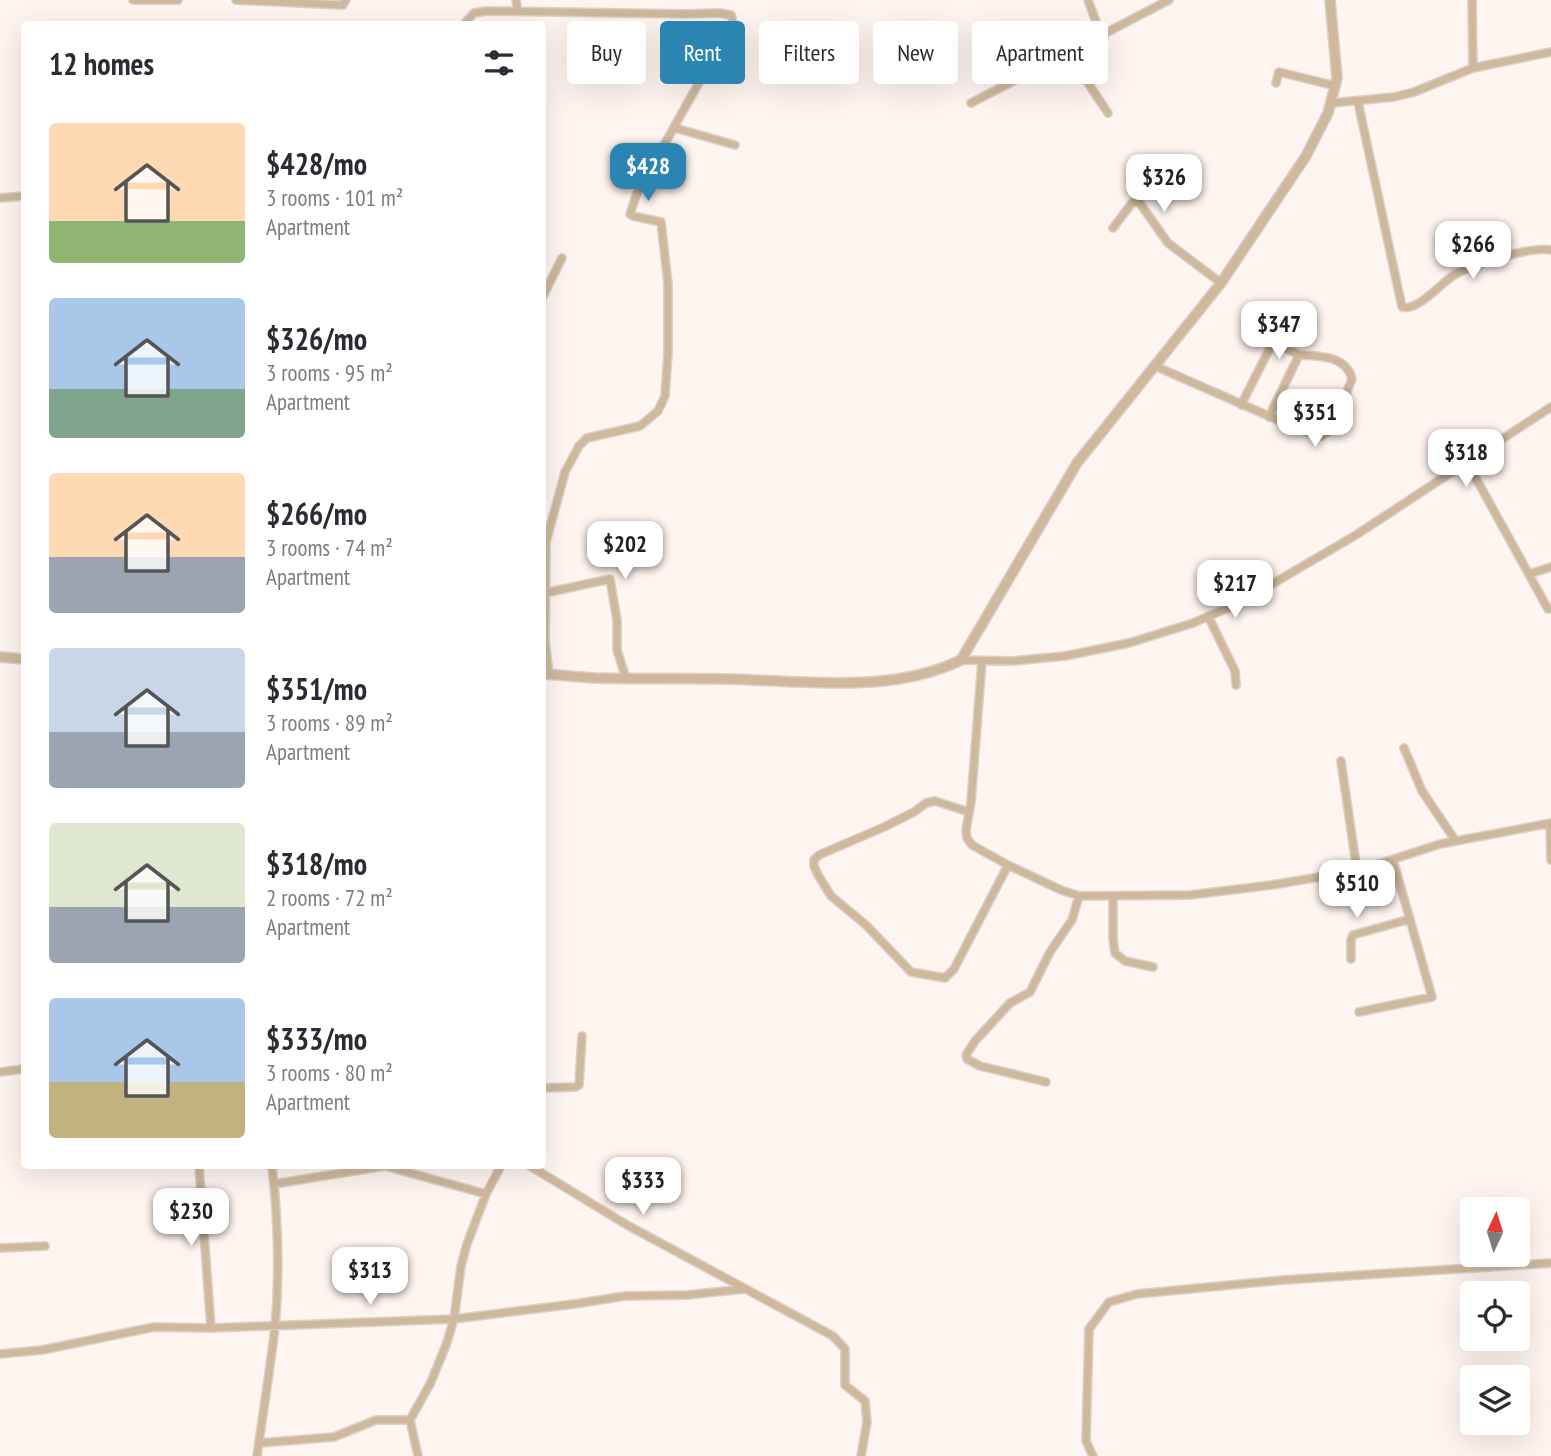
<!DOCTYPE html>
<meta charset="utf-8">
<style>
body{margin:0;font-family:"PT Sans Narrow",sans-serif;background:#f7f7f7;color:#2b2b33;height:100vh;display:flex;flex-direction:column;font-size:26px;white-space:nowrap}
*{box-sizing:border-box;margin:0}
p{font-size:23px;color:#7c7c81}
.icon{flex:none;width:38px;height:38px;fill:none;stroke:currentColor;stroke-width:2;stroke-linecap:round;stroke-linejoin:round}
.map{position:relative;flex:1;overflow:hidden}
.sheet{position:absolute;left:21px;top:21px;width:525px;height:1148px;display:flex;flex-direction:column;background:#fff;border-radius:7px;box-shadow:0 7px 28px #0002}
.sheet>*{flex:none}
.top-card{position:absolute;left:567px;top:21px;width:665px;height:63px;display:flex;gap:14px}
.needle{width:46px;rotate:4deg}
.tools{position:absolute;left:1460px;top:1197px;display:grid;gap:14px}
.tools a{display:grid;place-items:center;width:70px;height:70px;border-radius:7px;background:#fff;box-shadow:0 7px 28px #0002;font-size:35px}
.price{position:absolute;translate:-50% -60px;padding:0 16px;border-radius:14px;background:#fff;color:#222;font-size:23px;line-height:46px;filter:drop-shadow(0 2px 4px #0008)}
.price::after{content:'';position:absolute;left:50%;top:42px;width:21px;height:16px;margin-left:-10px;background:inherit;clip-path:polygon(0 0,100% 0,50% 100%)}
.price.selected{background:#2b85b3;color:#fff}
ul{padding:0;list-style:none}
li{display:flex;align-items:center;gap:21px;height:175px;padding:0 28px}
li span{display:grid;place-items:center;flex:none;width:196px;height:140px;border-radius:7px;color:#555}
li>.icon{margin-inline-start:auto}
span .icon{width:84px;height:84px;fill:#fffc;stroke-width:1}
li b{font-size:30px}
h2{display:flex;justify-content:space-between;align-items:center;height:84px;padding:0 28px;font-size:30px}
.chip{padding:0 24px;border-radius:7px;background:#fff;box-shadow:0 7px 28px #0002;font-size:24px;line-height:63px}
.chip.selected{background:#2b85b3;color:#fff}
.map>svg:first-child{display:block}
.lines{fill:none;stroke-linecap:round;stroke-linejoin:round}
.minor-casing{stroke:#dad1cc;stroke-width:10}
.tertiary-casing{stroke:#dad1cc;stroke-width:12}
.minor{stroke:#cfb89c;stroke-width:7}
.tertiary{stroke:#cfb89c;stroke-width:9}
</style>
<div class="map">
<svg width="1551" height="1456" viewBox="0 0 1551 1456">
<rect width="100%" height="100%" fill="#fff5f0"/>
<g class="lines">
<defs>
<path id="minor" d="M 133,0 L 178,0
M 236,0 L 343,5 L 346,0
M 516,0 L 518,11
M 1088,0 L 1101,35
M 1472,0 L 1473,68
M 464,24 L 474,13 L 486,11 L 687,14 L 719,13 L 731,15 C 740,33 714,56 705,72 L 637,193 L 630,214 L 633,216 L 661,222 L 668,284 L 668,353 L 665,396 L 658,411 L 640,426 L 587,438 L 579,446 L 565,472 L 546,542 L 545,641 L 549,675
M 1068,53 L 1108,113
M 1276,83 L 1279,72 L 1336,86
M 1358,102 L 1402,307 C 1418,312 1441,282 1456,274 C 1473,264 1532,246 1551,250
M 971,103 L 1169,0
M 1332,103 L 1394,97 L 1414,92 L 1473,68 L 1551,52
M 675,128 L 735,145
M 0,198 L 24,196
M 1113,228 L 1132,203 L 1139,202 L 1168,243 L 1221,283
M 542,298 L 562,258
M 1155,366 L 1296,428 L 1321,436 L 1332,429 L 1352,379 C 1346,355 1319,356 1299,355
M 1241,405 L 1273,342 L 1299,355 L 1269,417
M 1529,574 L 1551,567
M 545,593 L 610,579 L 617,620 L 617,650 L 626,678
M 1548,609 L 1467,462 L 1551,407
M 1208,616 L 1235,671 L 1236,685
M 961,660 L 1012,661 L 1065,656 L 1129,643 L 1193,623 L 1242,602 L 1296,570 L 1356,535 L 1467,462
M 982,661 L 971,802 L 966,830 L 967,838 L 972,845 L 1008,865 L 1061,890 L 1079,896 L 1190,895 L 1272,885 L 1360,870 L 1440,844 L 1551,823
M 1404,748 L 1422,791 L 1455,840
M 1341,761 L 1357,871
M 969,812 L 935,801 L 926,803 L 914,812 L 884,827 L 819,855 L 814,860 L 814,866 L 818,875 L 831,896 L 866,925 L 911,972 L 945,978 L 954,969 L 1008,865
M 1550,823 L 1551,860
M 1113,896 L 1113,939 L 1115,953 L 1125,961 L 1153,967
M 1351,959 L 1351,940 L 1353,935 L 1410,919
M 1359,1012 L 1432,997 L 1393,860
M 0,1072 L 24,1069
M 1046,1082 L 980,1066 L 967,1059 L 966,1055 L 975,1041 L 1010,1003 L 1030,992 L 1050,952 L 1072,920 L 1079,896
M 542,1088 L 575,1087 L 579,1085 L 582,1036
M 199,1166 L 211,1328
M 530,1166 L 627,1225 L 833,1336 L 845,1349 L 845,1385 L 865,1401 L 867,1422 L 861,1456
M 274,1184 L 385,1166 L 486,1194
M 0,1248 L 45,1246
M 0,1354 L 42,1350 L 154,1327 L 211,1328 L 454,1319 L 574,1304 L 625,1296 L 687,1295 L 744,1289
M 259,1443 L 334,1437 L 376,1420 L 410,1420
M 257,1456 C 263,1413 270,1370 275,1327 C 280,1273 278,1219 272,1166
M 418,1456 L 410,1420 L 431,1382 L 446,1345 L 454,1319 L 461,1266 L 467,1244 L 486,1194 L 501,1166
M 1093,1456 L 1086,1441 L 1089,1329 L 1109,1302 L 1137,1294 L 1283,1280 L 1551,1263"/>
<path id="tertiary" d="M 0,657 L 24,659
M 542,674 C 560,675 578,677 596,678 C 640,679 685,678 730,679 C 805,681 892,694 961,660 L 1077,463 L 1221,283 L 1306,156 L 1328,113 L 1337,78 L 1330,0"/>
</defs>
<use href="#minor" class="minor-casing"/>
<use href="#tertiary" class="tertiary-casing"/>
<use href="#minor" class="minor"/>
<use href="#tertiary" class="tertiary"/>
</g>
</svg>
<div class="tools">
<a><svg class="needle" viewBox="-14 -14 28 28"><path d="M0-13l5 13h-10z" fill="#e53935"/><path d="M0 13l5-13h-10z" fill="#7c7c81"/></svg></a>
<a><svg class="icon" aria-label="locate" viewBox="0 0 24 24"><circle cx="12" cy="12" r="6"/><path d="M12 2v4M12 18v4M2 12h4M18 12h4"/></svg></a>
<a><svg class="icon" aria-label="layers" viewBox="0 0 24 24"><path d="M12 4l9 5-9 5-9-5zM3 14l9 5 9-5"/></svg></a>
</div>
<b class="price selected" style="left:648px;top:203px">$428</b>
<b class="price" style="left:1164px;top:214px">$326</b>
<b class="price" style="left:1473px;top:281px">$266</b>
<b class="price" style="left:1279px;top:361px">$347</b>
<b class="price" style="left:1315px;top:449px">$351</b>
<b class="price" style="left:1466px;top:489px">$318</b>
<b class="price" style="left:625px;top:581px">$202</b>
<b class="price" style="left:1235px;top:620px">$217</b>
<b class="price" style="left:1357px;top:920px">$510</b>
<b class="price" style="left:643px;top:1217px">$333</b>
<b class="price" style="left:191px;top:1248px">$230</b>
<b class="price" style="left:370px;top:1307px">$313</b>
<div class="top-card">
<a class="chip">Buy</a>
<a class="chip selected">Rent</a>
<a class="chip">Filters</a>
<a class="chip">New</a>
<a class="chip">Apartment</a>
</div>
<section class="sheet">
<h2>12 homes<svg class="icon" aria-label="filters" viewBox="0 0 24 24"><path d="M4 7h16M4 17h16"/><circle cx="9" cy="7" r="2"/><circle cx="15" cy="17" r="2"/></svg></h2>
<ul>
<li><span style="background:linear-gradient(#ffd9b3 70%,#8fb573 0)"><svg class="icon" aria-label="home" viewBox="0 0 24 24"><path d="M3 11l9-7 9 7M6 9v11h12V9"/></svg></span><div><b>$428/mo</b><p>3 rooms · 101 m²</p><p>Apartment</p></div></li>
<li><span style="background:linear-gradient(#a9c7e8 65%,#7fa58c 0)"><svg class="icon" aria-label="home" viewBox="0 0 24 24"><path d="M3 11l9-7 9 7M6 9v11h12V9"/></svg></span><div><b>$326/mo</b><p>3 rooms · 95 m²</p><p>Apartment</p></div></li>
<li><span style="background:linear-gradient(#ffd9b3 60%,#9aa5b1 0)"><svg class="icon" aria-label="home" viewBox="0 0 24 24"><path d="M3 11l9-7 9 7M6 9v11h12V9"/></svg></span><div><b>$266/mo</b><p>3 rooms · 74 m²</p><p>Apartment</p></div></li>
<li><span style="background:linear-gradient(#c9d6e8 60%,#9aa5b1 0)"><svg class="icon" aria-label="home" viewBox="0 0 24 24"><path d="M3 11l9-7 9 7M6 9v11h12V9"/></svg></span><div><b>$351/mo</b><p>3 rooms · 89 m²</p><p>Apartment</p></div></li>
<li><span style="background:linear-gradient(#dfe7d0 60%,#9aa5b1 0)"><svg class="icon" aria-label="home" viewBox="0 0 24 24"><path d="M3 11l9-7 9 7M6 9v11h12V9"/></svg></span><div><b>$318/mo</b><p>2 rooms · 72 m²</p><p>Apartment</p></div></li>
<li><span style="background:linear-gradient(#a9c7e8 60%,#c2b280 0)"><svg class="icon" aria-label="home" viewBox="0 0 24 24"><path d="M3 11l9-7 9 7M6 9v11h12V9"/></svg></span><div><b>$333/mo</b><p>3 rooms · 80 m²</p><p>Apartment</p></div></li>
</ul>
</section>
</div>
